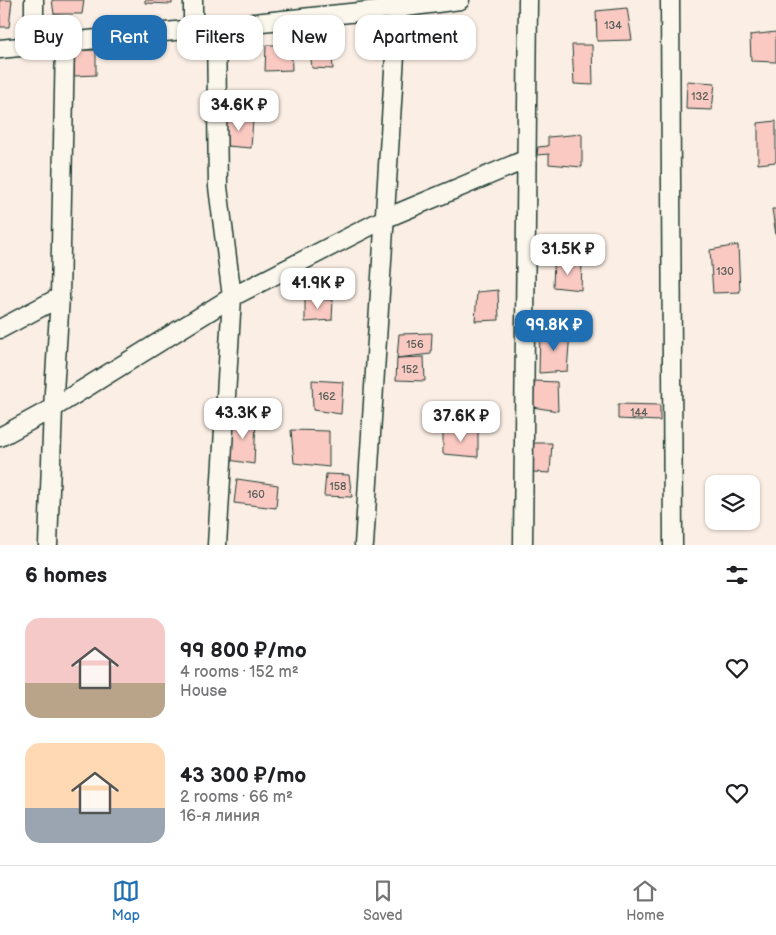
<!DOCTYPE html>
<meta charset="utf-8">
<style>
body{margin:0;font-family:"Balsamiq Sans",sans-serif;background:#f6f6f6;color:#202124;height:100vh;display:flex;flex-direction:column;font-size:19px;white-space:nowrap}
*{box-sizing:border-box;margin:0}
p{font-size:16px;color:#757577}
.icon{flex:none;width:28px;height:28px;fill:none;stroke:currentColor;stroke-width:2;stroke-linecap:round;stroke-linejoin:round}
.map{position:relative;height:545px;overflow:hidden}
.side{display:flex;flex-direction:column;background:#fff;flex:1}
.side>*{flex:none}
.hud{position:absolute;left:15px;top:15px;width:500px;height:45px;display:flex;gap:10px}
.fabs{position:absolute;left:705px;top:475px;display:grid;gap:10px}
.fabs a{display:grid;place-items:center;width:55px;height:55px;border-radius:10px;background:#fff;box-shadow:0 1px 4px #0004;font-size:25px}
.price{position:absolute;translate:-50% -42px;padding:0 11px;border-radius:10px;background:#fff;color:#222;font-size:16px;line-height:32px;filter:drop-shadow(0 1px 2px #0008)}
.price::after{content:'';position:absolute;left:50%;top:30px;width:15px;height:11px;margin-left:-8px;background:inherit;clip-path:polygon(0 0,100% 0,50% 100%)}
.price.active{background:#1f6fb2;color:#fff}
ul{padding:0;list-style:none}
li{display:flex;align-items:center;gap:15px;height:125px;padding:0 25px}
li span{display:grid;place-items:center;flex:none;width:140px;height:100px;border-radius:15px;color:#555}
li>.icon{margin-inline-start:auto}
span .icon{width:60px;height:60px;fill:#fffc;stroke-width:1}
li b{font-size:21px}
h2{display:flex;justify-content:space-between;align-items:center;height:60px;padding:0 25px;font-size:21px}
.pill{padding:0 18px;border-radius:15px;background:#fff;box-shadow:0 1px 4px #0004;font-size:18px;line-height:45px}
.pill.active{background:#1f6fb2;color:#fff}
.dock{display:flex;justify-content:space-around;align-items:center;height:70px;border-top:1px solid #e0e0e0;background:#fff;font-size:14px;color:#757577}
.dock a{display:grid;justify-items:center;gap:2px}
.dock .active{color:#1f6fb2}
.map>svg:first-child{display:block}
.building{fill:#f9c9c2;stroke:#1f3d34}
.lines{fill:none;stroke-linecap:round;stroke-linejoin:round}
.minor-casing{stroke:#1f3d34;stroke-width:21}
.minor{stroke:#fbf7ec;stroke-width:18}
.labels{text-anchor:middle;stroke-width:4;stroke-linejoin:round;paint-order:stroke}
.number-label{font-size:11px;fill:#566058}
</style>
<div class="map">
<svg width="776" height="545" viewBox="0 0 776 545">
<rect width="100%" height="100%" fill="#fbeee4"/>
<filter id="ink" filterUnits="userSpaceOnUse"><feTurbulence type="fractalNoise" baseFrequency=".02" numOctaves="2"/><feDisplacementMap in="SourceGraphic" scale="10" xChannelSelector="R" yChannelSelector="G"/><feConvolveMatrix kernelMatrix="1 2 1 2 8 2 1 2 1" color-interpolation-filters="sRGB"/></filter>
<g filter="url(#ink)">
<path class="building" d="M 0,0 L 12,0 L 9,27 L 0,27 Z
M 52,0 L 84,0 L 82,14 L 54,14 Z
M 145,0 L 172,0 L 172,4 L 145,3 Z
M 627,8 L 632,40 L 597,41 L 596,11 Z
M 409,22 L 441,24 L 438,51 L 409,51 Z
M 776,32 L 776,62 L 751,61 L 750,35 Z
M 309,42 L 331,43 L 333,69 L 312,68 Z
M 266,45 L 291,45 L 292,70 L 265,71 Z
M 572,45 L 592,45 L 593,85 L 574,84 Z
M 75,50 L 96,50 L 96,75 L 74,76 Z
M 687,81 L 715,83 L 712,110 L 686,109 Z
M 223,118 L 253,119 L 251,148 L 227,146 Z
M 776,121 L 776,162 L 758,164 L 758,123 Z
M 582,134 L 582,167 L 549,164 L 549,154 L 537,155 L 538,147 L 548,146 L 548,137 Z
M 772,209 L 776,209 L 776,235 Z
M 738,245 L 740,292 L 713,293 L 710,250 Z
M 554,261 L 582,264 L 581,290 L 553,287 Z
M 498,290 L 499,320 L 475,321 L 477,292 Z
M 305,298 L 333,300 L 332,320 L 305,322 Z
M 540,331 L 570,332 L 567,371 L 539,373 Z
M 432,333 L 431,354 L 397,358 L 399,334 Z
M 424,357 L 425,381 L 396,380 L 397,358 Z
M 312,380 L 343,382 L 341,414 L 313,410 Z
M 535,381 L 557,382 L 558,411 L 532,407 Z
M 618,404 L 660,405 L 660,421 L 618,419 Z
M 231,416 L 256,419 L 254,464 L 229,460 Z
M 291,430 L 329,431 L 329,467 L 294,463 Z
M 443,430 L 478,430 L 478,457 L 443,454 Z
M 532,443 L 552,443 L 550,473 L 533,472 Z
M 326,474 L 349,475 L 352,497 L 324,496 Z
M 237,479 L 278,485 L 276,508 L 234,503 Z"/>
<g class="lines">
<defs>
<path id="minor" d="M 193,0 L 193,28
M 670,0 L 673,545
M 216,26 L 218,187 L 232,297 L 217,545
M 34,44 L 34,0
M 0,49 L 398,8 L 460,0
M 0,329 L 60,297
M 0,437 L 53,408 L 232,297 L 384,219 L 527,159
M 48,545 L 53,408 L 60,297 L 65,41
M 364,545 L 398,8
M 523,545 L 528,0"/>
</defs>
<use href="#minor" class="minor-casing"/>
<use href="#minor" class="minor"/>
</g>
</g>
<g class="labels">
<g class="number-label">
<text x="613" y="29">134</text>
<text x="700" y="100">132</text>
<text x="725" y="275">130</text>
<text x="415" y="348">156</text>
<text x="410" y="373">152</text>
<text x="327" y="400">162</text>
<text x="639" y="416">144</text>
<text x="338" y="490">158</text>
<text x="256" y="498">160</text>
</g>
</g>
</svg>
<div class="fabs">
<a><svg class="icon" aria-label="layers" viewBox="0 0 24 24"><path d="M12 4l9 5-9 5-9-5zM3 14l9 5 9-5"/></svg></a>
</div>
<b class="price" style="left:239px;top:132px">34.6K ₽</b>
<b class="price" style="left:568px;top:276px">31.5K ₽</b>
<b class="price" style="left:318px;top:310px">41.9K ₽</b>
<b class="price active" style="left:554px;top:352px">99.8K ₽</b>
<b class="price" style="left:243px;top:440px">43.3K ₽</b>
<b class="price" style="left:461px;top:443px">37.6K ₽</b>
<div class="hud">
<a class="pill">Buy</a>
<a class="pill active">Rent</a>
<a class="pill">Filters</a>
<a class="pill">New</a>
<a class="pill">Apartment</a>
</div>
</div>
<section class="side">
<h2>6 homes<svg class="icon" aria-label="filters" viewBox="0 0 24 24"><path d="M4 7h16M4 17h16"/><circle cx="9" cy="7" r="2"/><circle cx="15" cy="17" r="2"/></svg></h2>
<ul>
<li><span style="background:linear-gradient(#f6c9c9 65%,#b9a48a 0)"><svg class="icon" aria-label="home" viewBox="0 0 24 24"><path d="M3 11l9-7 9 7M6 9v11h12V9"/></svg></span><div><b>99 800 ₽/mo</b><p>4 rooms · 152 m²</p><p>House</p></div><svg class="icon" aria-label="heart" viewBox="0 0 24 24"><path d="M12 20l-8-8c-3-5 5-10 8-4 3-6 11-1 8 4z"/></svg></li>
<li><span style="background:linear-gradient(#ffd9b3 65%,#9aa5b1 0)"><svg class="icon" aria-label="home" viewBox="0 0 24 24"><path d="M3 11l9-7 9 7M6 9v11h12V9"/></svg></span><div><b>43 300 ₽/mo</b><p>2 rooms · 66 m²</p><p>16-я линия</p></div><svg class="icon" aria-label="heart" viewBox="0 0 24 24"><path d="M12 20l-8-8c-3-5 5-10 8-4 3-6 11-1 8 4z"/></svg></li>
</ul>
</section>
<nav class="dock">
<a class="active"><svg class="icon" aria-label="map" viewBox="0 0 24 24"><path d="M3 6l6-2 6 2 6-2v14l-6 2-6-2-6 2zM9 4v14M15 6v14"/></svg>Map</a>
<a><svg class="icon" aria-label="saved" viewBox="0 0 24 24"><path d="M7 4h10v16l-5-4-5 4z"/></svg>Saved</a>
<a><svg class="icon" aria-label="home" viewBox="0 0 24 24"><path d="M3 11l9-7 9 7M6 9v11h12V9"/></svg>Home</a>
</nav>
